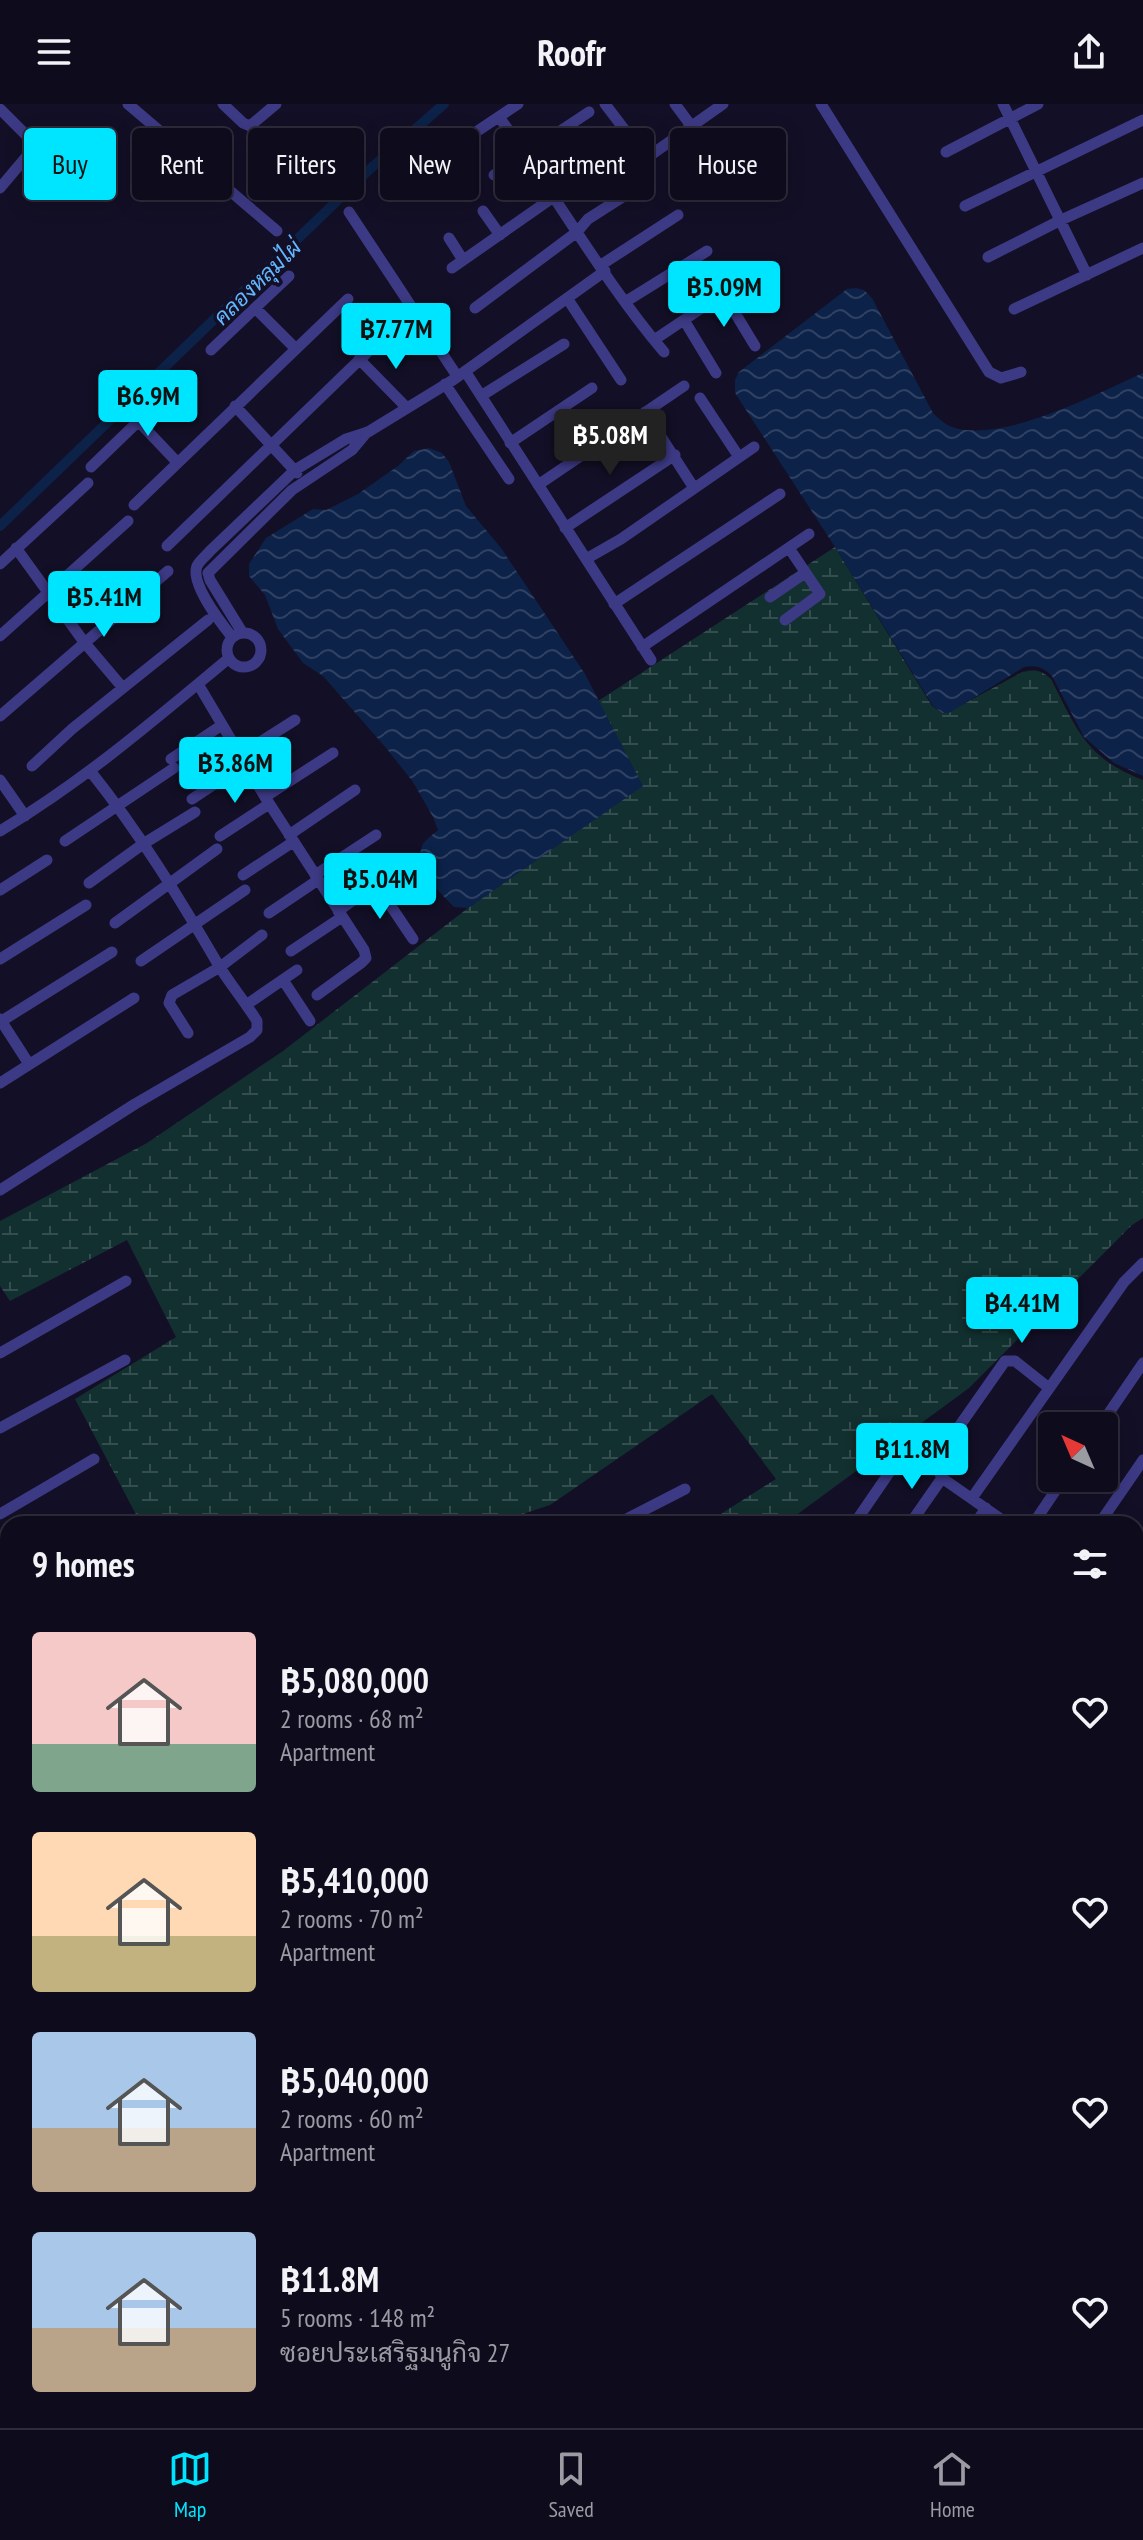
<!DOCTYPE html>
<meta charset="utf-8">
<style>
body{margin:0;font-family:"PT Sans Narrow",Sarabun,sans-serif;background:#1c1929;color:#f1f3f6;height:100vh;display:flex;flex-direction:column;font-size:30px;white-space:nowrap}
*{box-sizing:border-box;margin:0}
p{font-size:26px;color:#9b9ba3}
.icon{flex:none;width:44px;height:44px;fill:none;stroke:currentColor;stroke-width:2;stroke-linecap:round;stroke-linejoin:round}
.map{position:relative;flex:1;overflow:hidden}
.panel{position:absolute;left:0px;top:1412px;width:1144px;height:912px;display:flex;flex-direction:column;background:#0e0b1c;border-radius:24px 24px 0 0;box-shadow:0 4px 20px #0003,0 0 0 2px #2e2b3b}
.panel>*{flex:none}
.banner{position:absolute;left:24px;top:24px;width:1096px;height:72px;display:flex;gap:16px}
.needle{width:52px;rotate:316deg}
.controls{position:absolute;left:1038px;top:1308px;display:grid;gap:16px}
.controls a{display:grid;place-items:center;width:80px;height:80px;border-radius:8px;background:#0e0b1c;box-shadow:0 4px 20px #0003,0 0 0 2px #2e2b3b;font-size:40px}
.price{position:absolute;translate:-50% -68px;padding:0 18px;border-radius:8px;background:#00e5ff;color:#111;font-size:26px;line-height:52px;filter:drop-shadow(0 2px 4px #0008)}
.price::after{content:'';position:absolute;left:50%;top:48px;width:24px;height:18px;margin-left:-12px;background:inherit;clip-path:polygon(0 0,100% 0,50% 100%)}
.price.selected{background:#222;color:#fff}
ul{padding:0;list-style:none}
li{display:flex;align-items:center;gap:24px;height:200px;padding:0 32px}
li span{display:grid;place-items:center;flex:none;width:224px;height:160px;border-radius:8px;color:#555}
li>.icon{margin-inline-start:auto}
span .icon{width:96px;height:96px;fill:#fffc;stroke-width:1}
li b{font-size:34px}
h2{display:flex;justify-content:space-between;align-items:center;height:96px;padding:0 32px;font-size:34px}
.pill{padding:0 28px;border-radius:8px;background:#0e0b1c;box-shadow:0 4px 20px #0003,0 0 0 2px #2e2b3b;font-size:28px;line-height:72px}
.pill.selected{background:#00e5ff;color:#111}
header{display:flex;justify-content:space-between;align-items:center;height:104px;padding:0 32px;background:#0e0b1c;font-size:36px;font-weight:800}
.tab-bar{display:flex;justify-content:space-around;align-items:center;height:112px;border-top:2px solid #2e2b3b;background:#0e0b1c;font-size:22px;color:#9b9ba3}
.tab-bar a{display:grid;justify-items:center;gap:4px}
.tab-bar .selected{color:#00e5ff}
.map>svg:first-child{display:block}
.grass{fill:url(#grass-tufts)}
.wetland{fill:url(#wetland-marsh)}
.water{fill:url(#water-waves)}
.lines{fill:none;stroke-linecap:round;stroke-linejoin:round}
.canal{stroke:#0c2248;stroke-width:10}
.minor{stroke:#3d3a85;stroke-width:11}
.major{stroke:#c25bff;stroke-width:14}
.labels{text-anchor:middle;stroke-width:7;stroke-linejoin:round;paint-order:stroke}
.water-label{font-size:22px;font-style:italic;fill:#62b6ff;stroke:#130f26}
</style>
<header><svg class="icon" aria-label="menu" viewBox="0 0 24 24"><path d="M4 6h16M4 12h16M4 18h16"/></svg>Roofr<svg class="icon" aria-label="share" viewBox="0 0 24 24"><path d="M12 15V3M7 8l5-5 5 5M5 13v7h14v-7"/></svg></header>
<div class="map">
<svg width="1143" height="2324" viewBox="0 0 1143 2324">
<defs>
<pattern id="grass-tufts" width="24" height="20" patternUnits="userSpaceOnUse" patternTransform="scale(2)"><rect width="24" height="20" fill="#12302f"/><path d="M3 7l-1-3M5 7V3M7 7l1-3M15 17l-1-3M17 17v-4M19 17l1-3" fill="none" stroke="#344d4e"/></pattern>
<pattern id="wetland-marsh" width="20" height="14" patternUnits="userSpaceOnUse" patternTransform="scale(2)"><rect width="20" height="14" fill="#12302f"/><path d="M1 5h8M5 5V1M11 12h8M15 12V8" fill="none" stroke="#344d4e"/></pattern>
<pattern id="water-waves" width="16" height="10" patternUnits="userSpaceOnUse" patternTransform="scale(2)"><rect width="16" height="10" fill="#0c2248"/><path d="M0 5q4-4 8 0t8 0" fill="none" stroke="#2f4163"/></pattern>
</defs>
<rect width="100%" height="100%" fill="#130f26"/>
<path class="grass" d="M 1136,1515 L 1143,1520 L 1143,1606 L 1136,1616 Z"/>
<path class="wetland" d="M 835,443 L 932,602 L 942,609 L 949,608 L 1022,568 C 1035,565 1041,566 1051,575 C 1077,626 1086,654 1143,676 L 1143,1114 L 1132,1121 L 969,1284 L 795,1412 L 782,1420 L 705,1420 L 776,1375 L 712,1290 L 550,1401 L 493,1420 L 141,1420 L 75,1295 L 176,1233 L 127,1136 L 10,1197 L 0,1182 L 0,1117 L 147,1039 L 283,947 L 468,804 L 642,682 L 598,597 Z
M 1143,1903 L 1143,2280 L 1136,2282 L 1136,1913 Z
M 807,2316 L 979,2316 L 979,2317 L 953,2324 L 799,2324 Z"/>
<path class="water" d="M 856,184 L 864,186 L 872,194 L 933,309 C 941,317 948,323 959,325 C 1011,335 1096,290 1143,269 L 1143,672 L 1114,659 L 1084,633 L 1052,572 C 1043,563 1036,561 1024,563 L 949,609 L 942,609 L 933,602 L 835,443 L 735,289 L 735,276 L 739,268 L 847,185 Z
M 429,344 L 442,349 L 449,358 L 466,402 L 501,444 L 585,570 L 643,682 L 468,804 L 454,803 C 440,788 411,764 423,740 C 426,735 434,730 438,726 L 433,713 L 413,678 L 387,645 L 323,572 L 303,559 L 278,525 L 265,491 L 249,472 L 249,460 L 266,434 L 313,405 L 326,406 L 358,390 L 398,362 L 414,347 Z"/>
<g class="lines">
<path class="canal" d="M 0,422 L 370,65 L 444,0
M 0,1491 L 8,1500
M 0,2241 L 8,2244
M 986,2316 L 986,2319"/>
<path class="minor" d="M 128,0 L 277,127
M 223,0 L 243,19 L 250,22 L 276,0
M 605,0 L 643,50 L 648,53 L 723,0
M 675,0 L 692,23
M 821,0 L 989,268 L 1001,274 L 1021,268
M 1003,0 L 1087,171
M 0,5 L 34,39 L 32,46 L 0,84
M 499,13 C 555,90 603,176 664,248
M 467,34 L 518,0
M 946,48 L 1038,0
M 494,71 L 589,8
M 551,86 L 618,41
M 965,102 L 1143,16
M 483,107 L 500,131
M 349,108 L 457,272
M 449,134 L 463,156
M 988,153 L 1061,116 L 1143,79
M 601,161 L 678,111
M 452,164 L 555,92
M 723,189 L 755,242
M 567,194 L 621,276
M 625,198 L 707,147
M 255,204 L 289,172
M 475,204 L 577,128 L 588,115 L 649,76
M 1014,205 L 1143,144
M 684,216 L 716,269
M 654,236 L 730,185
M 211,246 L 255,204 L 295,244
M 359,255 L 407,304
M 465,267 L 651,556
M 445,280 L 509,375
M 481,292 L 564,240
M 700,294 L 739,353
M 235,302 L 297,369
M 645,308 L 694,384
M 139,318 L 177,358
M 510,339 L 592,284
M 91,363 L 179,278
M 538,381 L 684,282
M 134,401 L 348,195
M 565,424 L 675,351
M 167,442 L 380,236
M 16,444 L 84,538 L 123,584 L 208,516
M 586,455 L 621,435 L 754,343
M 0,460 L 88,379
M 770,493 L 805,469
M 614,500 L 780,390
M 785,516 L 820,490 L 789,444
M 242,528 L 210,476 L 208,469 L 292,386 L 352,346 L 367,328
M227 546a17 17 0 1 1 34 0a17 17 0 1 1-34 0Z
M 0,532 L 128,417
M 232,533 C 221,519 190,480 197,462 C 200,456 206,452 210,447 L 295,366 L 346,335 L 368,328 L 453,276 L 605,167
M 642,543 L 809,430
M 198,580 L 265,693 L 364,846 L 366,854 L 361,859 L 317,891
M 0,612 L 168,467
M 240,651 L 295,616
M 171,655 L 222,621
M 32,662 L 72,625 L 123,584
M 0,676 L 25,712
M 265,693 L 333,649
M 192,695 L 245,660
M 0,727 C 85,676 153,617 228,555
M 289,731 L 355,686
M 220,732 L 269,700
M 65,737 L 174,664
M 243,771 L 293,738
M 315,771 L 376,731
M 89,779 L 143,740 L 195,708
M 376,780 L 413,835
M 0,786 L 47,756
M 338,807 L 389,771
M 269,809 L 318,776
M 115,819 L 217,745
M 291,847 L 342,813
M 0,855 L 86,801
M 141,857 L 245,786
M 283,876 L 310,917
M 246,901 L 297,866
M 0,915 L 29,960
M 0,918 L 112,848
M 188,929 L 169,899 L 172,891 L 220,863 L 262,831
M 0,979 L 134,894
M 0,1086 L 135,1000 L 250,933 L 257,926 L 257,917 C 245,898 231,881 219,862 C 180,795 139,728 91,668
M 0,1249 L 126,1177
M 1100,1322 L 1143,1259
M 0,1324 L 125,1256
M 972,1394 L 1124,1178 L 1143,1159
M 0,1410 L 94,1355
M 617,1420 L 685,1385
M 854,1420 L 891,1366
M 910,1420 L 942,1374
M 975,1420 L 986,1404
M 1008,1420 L 942,1374 L 935,1359 L 937,1354 L 1005,1257 L 1015,1257 L 1049,1284
M 1033,1420 L 1064,1374
M 1099,1420 L 1143,1356
M 0,1468 L 8,1480
M 1136,1474 L 1143,1464
M 1136,1509 L 1143,1514
M 0,1532 L 8,1530
M 1136,1548 L 1143,1553
M 0,1623 L 8,1623
M 1136,1626 L 1143,1616
M 0,1651 L 8,1651
M 0,1706 L 8,1706
M 1136,1716 L 1143,1706
M 1136,1801 L 1143,1792
M 0,1804 L 8,1804
M 0,1862 L 8,1864
M 1136,1886 L 1143,1876
M 0,1926 L 8,1928
M 0,1989 L 8,1990
M 0,2067 L 8,2067
M 0,2202 L 8,2204
M 121,2316 L 135,2324
M 300,2316 L 312,2324
M 455,2316 L 465,2324
M 613,2316 L 623,2324
M 0,2322 L 8,2308
M 441,2324 L 446,2316
M 743,2324 L 749,2316"/>
<path class="major" d="M 1136,2293 L 1143,2291
M 1014,2324 L 1045,2316
M 1124,2324 L 1143,2319"/>
</g>
<g class="labels">
<g class="water-label">
<text transform="translate(257 178) rotate(-44)" y="8">คลองหลุมไผ่</text>
</g>
</g>
</svg>
<div class="controls">
<a><svg class="needle" viewBox="-14 -14 28 28"><path d="M0-13l5 13h-10z" fill="#e53935"/><path d="M0 13l5-13h-10z" fill="#9b9ba3"/></svg></a>
</div>
<b class="price" style="left:724px;top:225px">฿5.09M</b>
<b class="price" style="left:396px;top:267px">฿7.77M</b>
<b class="price" style="left:148px;top:334px">฿6.9M</b>
<b class="price selected" style="left:610px;top:373px">฿5.08M</b>
<b class="price" style="left:104px;top:535px">฿5.41M</b>
<b class="price" style="left:235px;top:701px">฿3.86M</b>
<b class="price" style="left:380px;top:817px">฿5.04M</b>
<b class="price" style="left:1022px;top:1241px">฿4.41M</b>
<b class="price" style="left:912px;top:1387px">฿11.8M</b>
<div class="banner">
<a class="pill selected">Buy</a>
<a class="pill">Rent</a>
<a class="pill">Filters</a>
<a class="pill">New</a>
<a class="pill">Apartment</a>
<a class="pill">House</a>
</div>
<section class="panel">
<h2>9 homes<svg class="icon" aria-label="filters" viewBox="0 0 24 24"><path d="M4 7h16M4 17h16"/><circle cx="9" cy="7" r="2"/><circle cx="15" cy="17" r="2"/></svg></h2>
<ul>
<li><span style="background:linear-gradient(#f6c9c9 70%,#7fa58c 0)"><svg class="icon" aria-label="home" viewBox="0 0 24 24"><path d="M3 11l9-7 9 7M6 9v11h12V9"/></svg></span><div><b>฿5,080,000</b><p>2 rooms · 68 m²</p><p>Apartment</p></div><svg class="icon" aria-label="heart" viewBox="0 0 24 24"><path d="M12 20l-8-8c-3-5 5-10 8-4 3-6 11-1 8 4z"/></svg></li>
<li><span style="background:linear-gradient(#ffd9b3 65%,#c2b280 0)"><svg class="icon" aria-label="home" viewBox="0 0 24 24"><path d="M3 11l9-7 9 7M6 9v11h12V9"/></svg></span><div><b>฿5,410,000</b><p>2 rooms · 70 m²</p><p>Apartment</p></div><svg class="icon" aria-label="heart" viewBox="0 0 24 24"><path d="M12 20l-8-8c-3-5 5-10 8-4 3-6 11-1 8 4z"/></svg></li>
<li><span style="background:linear-gradient(#a9c7e8 60%,#b9a48a 0)"><svg class="icon" aria-label="home" viewBox="0 0 24 24"><path d="M3 11l9-7 9 7M6 9v11h12V9"/></svg></span><div><b>฿5,040,000</b><p>2 rooms · 60 m²</p><p>Apartment</p></div><svg class="icon" aria-label="heart" viewBox="0 0 24 24"><path d="M12 20l-8-8c-3-5 5-10 8-4 3-6 11-1 8 4z"/></svg></li>
<li><span style="background:linear-gradient(#a9c7e8 60%,#b9a48a 0)"><svg class="icon" aria-label="home" viewBox="0 0 24 24"><path d="M3 11l9-7 9 7M6 9v11h12V9"/></svg></span><div><b>฿11.8M</b><p>5 rooms · 148 m²</p><p>ซอยประเสริฐมนูกิจ 27</p></div><svg class="icon" aria-label="heart" viewBox="0 0 24 24"><path d="M12 20l-8-8c-3-5 5-10 8-4 3-6 11-1 8 4z"/></svg></li>
</ul>
</section>
</div>
<nav class="tab-bar">
<a class="selected"><svg class="icon" aria-label="map" viewBox="0 0 24 24"><path d="M3 6l6-2 6 2 6-2v14l-6 2-6-2-6 2zM9 4v14M15 6v14"/></svg>Map</a>
<a><svg class="icon" aria-label="saved" viewBox="0 0 24 24"><path d="M7 4h10v16l-5-4-5 4z"/></svg>Saved</a>
<a><svg class="icon" aria-label="home" viewBox="0 0 24 24"><path d="M3 11l9-7 9 7M6 9v11h12V9"/></svg>Home</a>
</nav>
